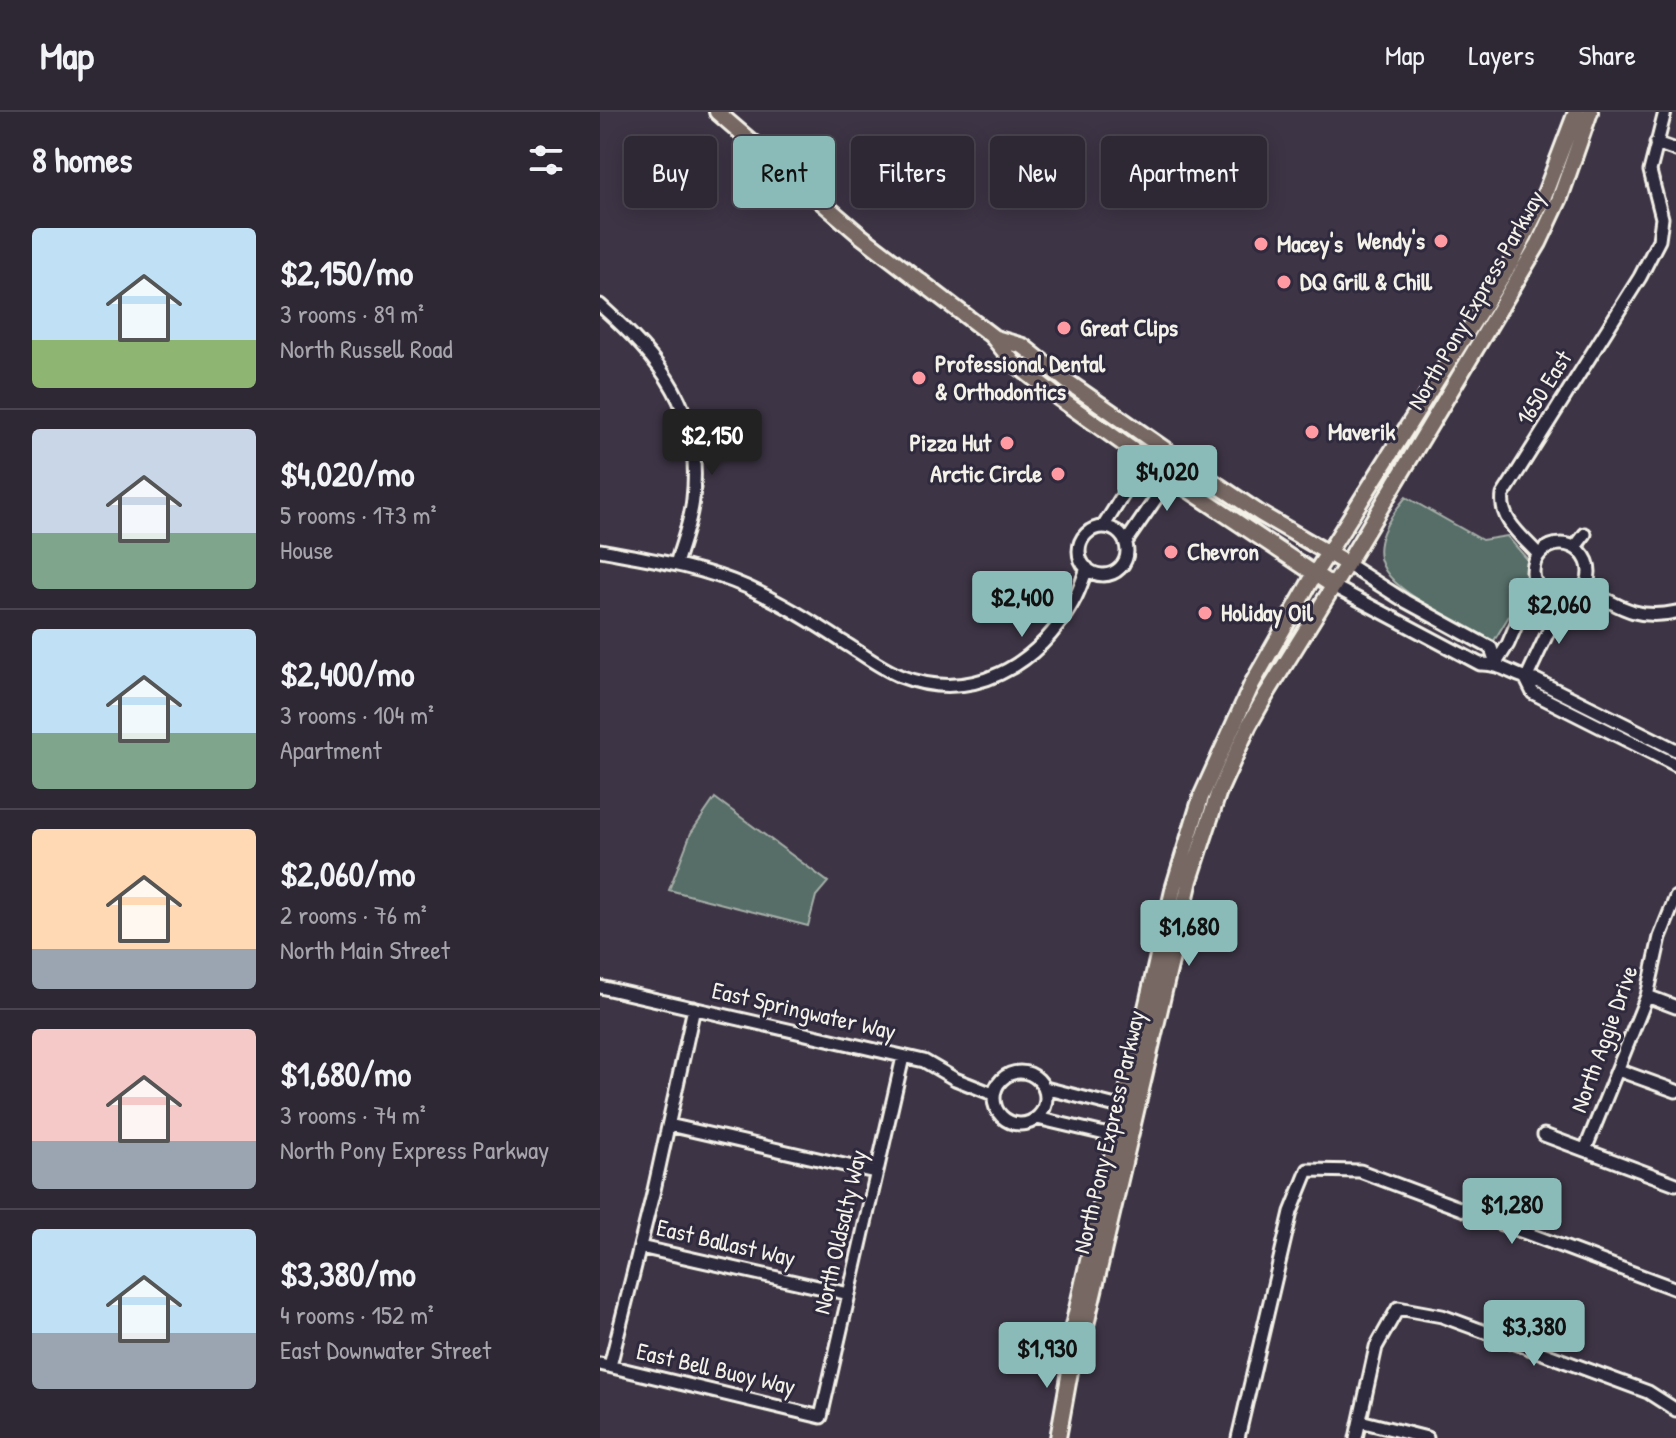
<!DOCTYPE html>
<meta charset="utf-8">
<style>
body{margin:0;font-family:"Patrick Hand",sans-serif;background:#3a3340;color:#f1f3f6;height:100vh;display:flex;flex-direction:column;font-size:30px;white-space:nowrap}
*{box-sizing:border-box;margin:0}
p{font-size:26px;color:#a7a5ac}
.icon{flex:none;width:44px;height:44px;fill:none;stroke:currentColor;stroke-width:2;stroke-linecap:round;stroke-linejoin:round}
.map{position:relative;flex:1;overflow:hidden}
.sheet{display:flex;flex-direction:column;background:#2e2734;width:600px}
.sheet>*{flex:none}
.guide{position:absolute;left:24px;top:24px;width:760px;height:72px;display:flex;gap:16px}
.price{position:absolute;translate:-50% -68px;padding:0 18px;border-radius:8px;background:#8bbbb9;color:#111;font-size:26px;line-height:52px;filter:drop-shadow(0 2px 4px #0008)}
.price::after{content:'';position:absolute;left:50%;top:48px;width:24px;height:18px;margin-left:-12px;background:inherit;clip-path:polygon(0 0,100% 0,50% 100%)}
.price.selected{background:#222;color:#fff}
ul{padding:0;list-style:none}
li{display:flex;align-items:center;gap:24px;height:200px;padding:0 32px}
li+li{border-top:2px solid #49444f}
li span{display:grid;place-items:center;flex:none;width:224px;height:160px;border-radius:8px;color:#555}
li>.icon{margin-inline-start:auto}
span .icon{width:96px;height:96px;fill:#fffc;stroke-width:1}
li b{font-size:34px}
h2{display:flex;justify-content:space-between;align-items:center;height:96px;padding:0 32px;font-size:34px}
.chip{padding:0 28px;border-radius:8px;background:#2e2734;box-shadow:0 4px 20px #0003,0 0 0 2px #49444f;font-size:28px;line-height:72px}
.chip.selected{background:#8bbbb9;color:#111}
header{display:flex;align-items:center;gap:48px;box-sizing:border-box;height:112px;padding:0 40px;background:#2e2734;border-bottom:2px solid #49444f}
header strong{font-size:38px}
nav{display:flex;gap:44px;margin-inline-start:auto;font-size:28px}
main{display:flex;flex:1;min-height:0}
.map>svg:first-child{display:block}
.green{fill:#576d68;stroke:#a6afa8;stroke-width:2}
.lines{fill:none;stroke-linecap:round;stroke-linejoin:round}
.minor-casing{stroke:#f4f1e8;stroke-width:17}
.major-casing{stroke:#f4f1e8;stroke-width:20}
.minor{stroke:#2f2a3d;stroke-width:11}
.major{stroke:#776864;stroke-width:14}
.poi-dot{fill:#ff9aa2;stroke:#2f2a3d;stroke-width:3}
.labels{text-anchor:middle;stroke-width:6;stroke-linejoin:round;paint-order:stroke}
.poi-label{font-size:24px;font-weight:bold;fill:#f4f1e8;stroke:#2f2a3d;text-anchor:start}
.street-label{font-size:24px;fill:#f4f1e8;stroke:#2f2a3d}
</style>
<header>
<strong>Map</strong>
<nav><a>Map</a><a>Layers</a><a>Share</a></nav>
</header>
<main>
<section class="sheet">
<h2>8 homes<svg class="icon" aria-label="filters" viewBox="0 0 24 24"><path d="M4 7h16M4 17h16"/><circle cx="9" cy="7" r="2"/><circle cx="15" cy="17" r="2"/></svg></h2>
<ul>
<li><span style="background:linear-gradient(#bfe0f5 70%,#8fb573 0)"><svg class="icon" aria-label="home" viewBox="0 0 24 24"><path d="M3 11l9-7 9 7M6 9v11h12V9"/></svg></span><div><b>$2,150/mo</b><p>3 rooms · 89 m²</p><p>North Russell Road</p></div></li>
<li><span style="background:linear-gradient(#c9d6e8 65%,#7fa58c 0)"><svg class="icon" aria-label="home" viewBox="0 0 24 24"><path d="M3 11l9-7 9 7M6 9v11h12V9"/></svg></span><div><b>$4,020/mo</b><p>5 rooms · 173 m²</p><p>House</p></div></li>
<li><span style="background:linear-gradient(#bfe0f5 65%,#7fa58c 0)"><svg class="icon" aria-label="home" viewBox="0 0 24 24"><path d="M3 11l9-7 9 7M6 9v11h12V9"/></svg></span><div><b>$2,400/mo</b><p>3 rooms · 104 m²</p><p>Apartment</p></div></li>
<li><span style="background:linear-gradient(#ffd9b3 75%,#9aa5b1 0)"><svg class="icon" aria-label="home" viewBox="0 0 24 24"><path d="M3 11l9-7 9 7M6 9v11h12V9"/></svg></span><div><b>$2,060/mo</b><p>2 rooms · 76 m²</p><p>North Main Street</p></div></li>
<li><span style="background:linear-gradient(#f6c9c9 70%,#9aa5b1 0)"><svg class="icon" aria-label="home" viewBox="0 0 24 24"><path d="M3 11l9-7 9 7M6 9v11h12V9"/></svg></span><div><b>$1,680/mo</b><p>3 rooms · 74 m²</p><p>North Pony Express Parkway</p></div></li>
<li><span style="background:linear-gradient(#bfe0f5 65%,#9aa5b1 0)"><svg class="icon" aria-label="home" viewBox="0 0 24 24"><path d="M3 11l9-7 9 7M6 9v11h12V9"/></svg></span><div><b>$3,380/mo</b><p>4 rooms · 152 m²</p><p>East Downwater Street</p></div></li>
</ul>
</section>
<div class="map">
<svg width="1076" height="1326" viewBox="0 0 1076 1326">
<rect width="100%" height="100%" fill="#3d3445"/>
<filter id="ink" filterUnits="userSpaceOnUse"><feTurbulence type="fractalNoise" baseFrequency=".0125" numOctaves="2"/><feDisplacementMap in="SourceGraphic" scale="16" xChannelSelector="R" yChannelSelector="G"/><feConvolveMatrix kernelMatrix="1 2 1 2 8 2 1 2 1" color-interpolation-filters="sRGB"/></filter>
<g filter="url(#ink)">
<path class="green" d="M 806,385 L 882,428 L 907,424 L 928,448 L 926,476 L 892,532 C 871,519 849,506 827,493 C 773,461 763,437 806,385 Z
M 115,686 L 228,770 L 216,784 L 208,814 L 69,778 L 91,721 Z"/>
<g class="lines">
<defs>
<path id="minor" d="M 1056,31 L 1076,38
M 0,193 C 62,249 103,298 93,387 C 91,409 82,431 76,452
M 503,415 L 536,362 L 555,365
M479 439a24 24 0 1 1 48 0a24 24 0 1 1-48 0Z
M 526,430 L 561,379 L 555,365
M933 460a28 28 0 1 1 56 0a28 28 0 1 1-56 0Z
M 975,435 L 985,422
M 0,438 C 49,447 102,455 147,475 C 180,490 213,510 243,530 C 261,541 280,556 300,564 C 372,592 437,554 473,490 C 479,480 483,467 487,456
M 939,443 C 923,425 899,408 903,383 L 1040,165 L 1059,128 L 1062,106 L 1050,59 L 1065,0
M 747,452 L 805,489 L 891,536 L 896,551
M 733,474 L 880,552 C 903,551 915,566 936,568 L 1076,638
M 985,476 C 1018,494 1037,509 1076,500
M 896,551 L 908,532 L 935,469
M 926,567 L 933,581 L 1076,653
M 926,567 L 963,488
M 0,875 L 324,949 L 355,967 L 393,982
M 1047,884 L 1076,895
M 1018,958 L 1076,979
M394 986a26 26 0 1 1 52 0a26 26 0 1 1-52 0Z
M 445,976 L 528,997
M 437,1006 L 522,1026
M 69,1013 L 275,1060
M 944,1023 L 1076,1072
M 985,1038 L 1047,884 L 1060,825 L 1076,785
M 40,1135 L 249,1182
M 0,1252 L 221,1305 L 303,945
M 10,1254 L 54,1078 L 94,896
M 760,1309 L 827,1326
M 638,1326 L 691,1100 L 708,1058 L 760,1059 L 1076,1177
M 756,1326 L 776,1235 L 798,1196 L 842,1204 L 1048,1280 L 1076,1298"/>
<path id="major" d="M 117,0 L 261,124 L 392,224 L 413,250 L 459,286 L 589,378 L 733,474
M 392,225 L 423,234 L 468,270 L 573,343 L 661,402 L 747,452
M 474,1237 L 483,1226 L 590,768 L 618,682 L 649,613 L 666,583 L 747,452 L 939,131 L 960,86 L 990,0
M 458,1326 L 474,1237 L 471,1223 L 574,774 L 601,685 L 652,572 L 714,463 L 913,147 L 944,84 L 976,0"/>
</defs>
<use href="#minor" class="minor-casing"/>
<use href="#major" class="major-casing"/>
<use href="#minor" class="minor"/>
<use href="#major" class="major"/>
</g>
</g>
<g class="poi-dot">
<circle cx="841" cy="129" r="8"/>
<circle cx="661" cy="132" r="8"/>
<circle cx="684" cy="170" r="8"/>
<circle cx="464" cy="216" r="8"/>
<circle cx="319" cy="266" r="8"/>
<circle cx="712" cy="320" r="8"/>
<circle cx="407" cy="331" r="8"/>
<circle cx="458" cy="362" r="8"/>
<circle cx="571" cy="440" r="8"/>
<circle cx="605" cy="501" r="8"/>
</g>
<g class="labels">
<g class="poi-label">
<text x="825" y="137" text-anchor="end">Wendy's</text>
<text x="677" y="140">Macey's</text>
<text x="700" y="178">DQ Grill &amp; Chill</text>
<text x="480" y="224">Great Clips</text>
<text x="335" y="260">Professional Dental<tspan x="335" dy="28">&amp; Orthodontics</tspan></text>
<text x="728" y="328">Maverik</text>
<text x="391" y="339" text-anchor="end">Pizza Hut</text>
<text x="442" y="370" text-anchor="end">Arctic Circle</text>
<text x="587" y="448">Chevron</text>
<text x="621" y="509">Holiday Oil</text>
</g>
<g class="street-label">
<text transform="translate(876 188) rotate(-60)" y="8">North Pony Express Parkway</text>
<text transform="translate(944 276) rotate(-58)" y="8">1650 East</text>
<text transform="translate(204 899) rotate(13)" y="8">East Springwater Way</text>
<text transform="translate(1004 927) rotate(-70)" y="8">North Aggie Drive</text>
<text transform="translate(509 1020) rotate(-77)" y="8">North Pony Express Parkway</text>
<text transform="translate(240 1120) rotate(-77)" y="8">North Oldsalty Way</text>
<text transform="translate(126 1131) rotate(13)" y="8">East Ballast Way</text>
<text transform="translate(116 1257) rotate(13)" y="8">East Bell Buoy Way</text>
</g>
</g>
</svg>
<b class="price selected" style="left:112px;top:365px">$2,150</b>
<b class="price" style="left:567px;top:401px">$4,020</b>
<b class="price" style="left:422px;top:527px">$2,400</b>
<b class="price" style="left:959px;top:534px">$2,060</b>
<b class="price" style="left:589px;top:856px">$1,680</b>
<b class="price" style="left:912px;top:1134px">$1,280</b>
<b class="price" style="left:934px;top:1256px">$3,380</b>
<b class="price" style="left:447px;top:1278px">$1,930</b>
<div class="guide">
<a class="chip">Buy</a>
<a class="chip selected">Rent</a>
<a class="chip">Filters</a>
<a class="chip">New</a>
<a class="chip">Apartment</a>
</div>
</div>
</main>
